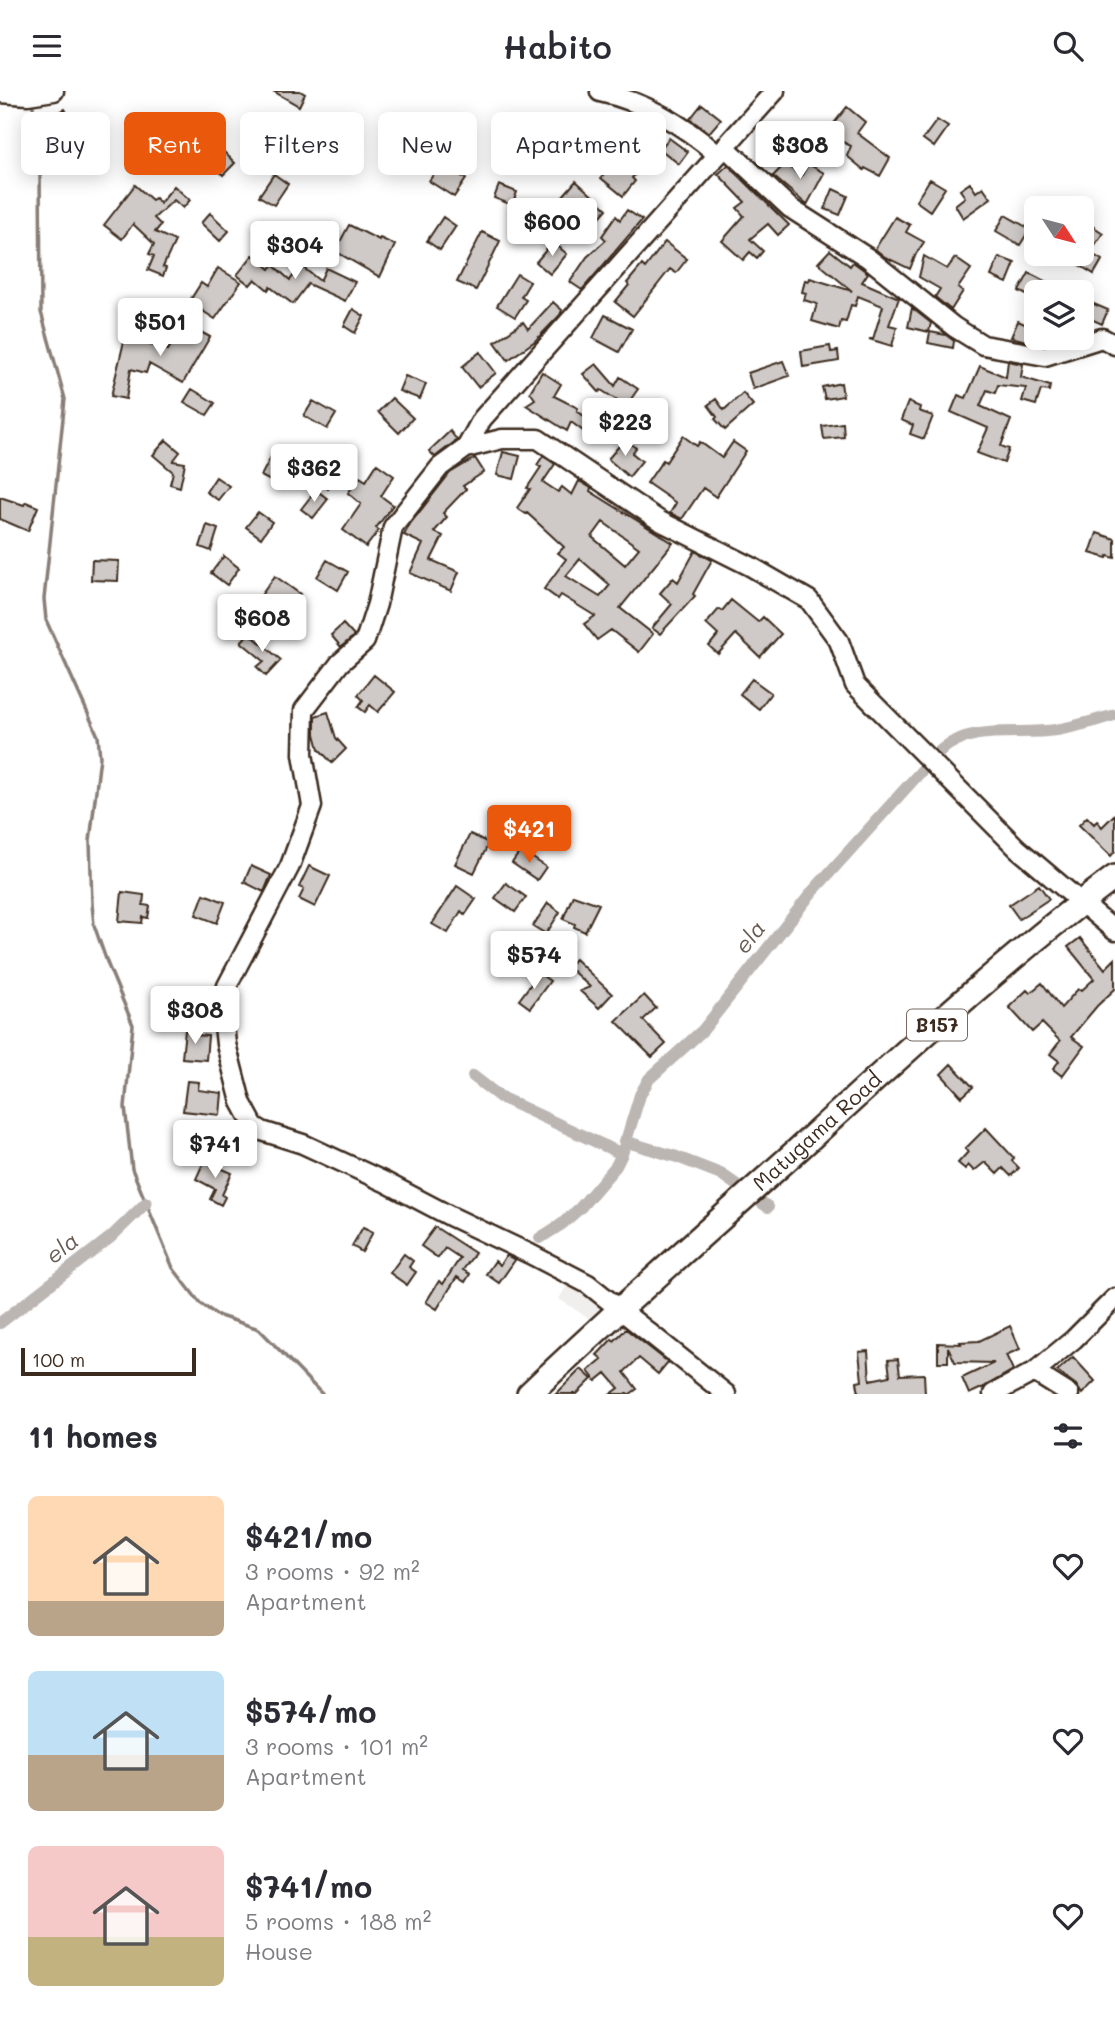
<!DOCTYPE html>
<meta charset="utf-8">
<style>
body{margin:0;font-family:Mali,sans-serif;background:#f7f7f7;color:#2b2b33;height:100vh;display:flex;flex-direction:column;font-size:26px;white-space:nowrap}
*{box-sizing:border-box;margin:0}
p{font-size:23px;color:#7c7c81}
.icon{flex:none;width:38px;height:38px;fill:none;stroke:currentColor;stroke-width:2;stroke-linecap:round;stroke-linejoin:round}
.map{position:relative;height:1303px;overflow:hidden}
.drawer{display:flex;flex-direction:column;background:#fff;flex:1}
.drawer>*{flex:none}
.guide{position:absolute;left:21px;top:21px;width:700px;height:63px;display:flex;gap:14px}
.needle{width:46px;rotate:126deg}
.buttons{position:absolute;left:1024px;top:105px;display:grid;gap:14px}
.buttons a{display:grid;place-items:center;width:70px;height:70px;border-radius:10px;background:#fff;box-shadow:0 4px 18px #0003;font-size:35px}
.scale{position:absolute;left:21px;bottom:18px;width:175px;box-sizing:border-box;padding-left:7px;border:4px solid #3b2a1e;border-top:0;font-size:19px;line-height:24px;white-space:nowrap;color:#3b2a1e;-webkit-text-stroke:5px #fff;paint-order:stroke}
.price{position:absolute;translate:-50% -60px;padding:0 16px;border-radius:7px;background:#fff;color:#222;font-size:23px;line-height:46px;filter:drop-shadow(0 2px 4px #0008)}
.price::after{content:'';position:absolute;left:50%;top:42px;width:21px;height:16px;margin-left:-10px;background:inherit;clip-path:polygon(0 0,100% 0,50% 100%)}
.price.current{background:#ea580c;color:#fff}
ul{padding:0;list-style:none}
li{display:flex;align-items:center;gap:21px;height:175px;padding:0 28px}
li span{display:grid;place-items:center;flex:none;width:196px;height:140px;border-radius:10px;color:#555}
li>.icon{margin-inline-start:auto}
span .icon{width:84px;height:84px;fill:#fffc;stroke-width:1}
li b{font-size:30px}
h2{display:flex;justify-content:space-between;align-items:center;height:84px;padding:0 28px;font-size:30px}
.tag{padding:0 24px;border-radius:10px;background:#fff;box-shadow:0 4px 18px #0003;font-size:24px;line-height:63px}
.tag.current{background:#ea580c;color:#fff}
header{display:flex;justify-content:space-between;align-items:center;height:91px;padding:0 28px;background:#fff;font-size:32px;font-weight:600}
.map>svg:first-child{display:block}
.built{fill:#f1efee}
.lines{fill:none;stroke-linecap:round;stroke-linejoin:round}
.stream{stroke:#887e77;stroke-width:3.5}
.canal{stroke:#bcb6b3;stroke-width:12}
.building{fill:#cfcac7;stroke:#3b2a1e;stroke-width:2;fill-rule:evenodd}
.minor-casing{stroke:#3b2a1e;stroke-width:23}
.major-casing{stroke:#3b2a1e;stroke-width:28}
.minor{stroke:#fff;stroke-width:18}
.major{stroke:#fff;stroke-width:23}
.labels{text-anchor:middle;stroke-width:5;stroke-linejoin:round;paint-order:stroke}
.shield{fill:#fff;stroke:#766a62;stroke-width:2}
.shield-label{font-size:19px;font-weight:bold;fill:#3b2a1e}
.street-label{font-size:21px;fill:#3b2a1e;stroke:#fff}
.water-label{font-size:23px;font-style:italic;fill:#685b52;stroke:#fff}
</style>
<header><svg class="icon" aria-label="menu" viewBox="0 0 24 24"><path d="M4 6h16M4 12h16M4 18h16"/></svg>Habito<svg class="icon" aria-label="search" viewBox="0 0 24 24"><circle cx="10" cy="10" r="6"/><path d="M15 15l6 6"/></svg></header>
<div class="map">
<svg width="1115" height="1303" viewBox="0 0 1115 1303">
<rect width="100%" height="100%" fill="#fff"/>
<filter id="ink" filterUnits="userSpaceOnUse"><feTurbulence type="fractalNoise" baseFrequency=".0143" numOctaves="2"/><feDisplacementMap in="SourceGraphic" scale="14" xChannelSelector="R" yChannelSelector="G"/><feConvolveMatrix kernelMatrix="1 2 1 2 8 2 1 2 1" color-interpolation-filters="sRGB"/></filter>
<g filter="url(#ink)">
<path class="built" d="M 584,1180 L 596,1189 L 640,1243 L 624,1257 L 600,1235 L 559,1208 L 568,1192 Z"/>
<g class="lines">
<path class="stream" d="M 32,8 L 40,74 L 41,221 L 65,308 L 44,508 L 46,529 L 98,645 L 100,666 L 90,750 L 92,813 L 94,834 L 108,874 L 133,934 L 125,1016 L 132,1078 L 173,1177 L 200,1212 L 217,1224 L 259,1238 L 322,1303"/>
<path class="canal" d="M 940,660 C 971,632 1018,645 1056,639 C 1076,636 1096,629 1115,624
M 473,985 L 500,1006 L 622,1063
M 624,1050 L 677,1066 L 721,1083 L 768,1116
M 540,1147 L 562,1133 L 580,1117 L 616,1075 L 622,1063 L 640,1004 L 649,988 L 703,939 L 813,800 L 924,677
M 0,1232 L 111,1146 L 146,1112"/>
</g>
<path class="building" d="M 273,0 L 300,0 L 305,3 L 299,15 Z
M 702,13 L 721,28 L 709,42 L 690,28 Z
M 847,16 L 865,31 L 857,42 L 890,67 L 880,85 L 865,77 L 864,79 L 847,65 L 851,55 L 841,50 L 837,57 L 823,46 Z
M 65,18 L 81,48 L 84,46 L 99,71 L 84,80 L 50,26 Z
M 200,23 L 206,47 L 184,53 L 178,29 Z
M 937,29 L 948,36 L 934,56 L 923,48 Z
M 590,31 L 606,50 L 589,65 L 573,46 Z
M 307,39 L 321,52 L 298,82 L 281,67 Z
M 543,40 L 557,49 L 541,74 L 527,65 Z
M 669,47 L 688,61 L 679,73 L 660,58 Z
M 219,56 L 235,72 L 223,84 L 207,69 Z
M 626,56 L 645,71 L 632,87 L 635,90 L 623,105 L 601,87 Z
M 441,72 L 466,88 L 454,106 L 429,90 Z
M 786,72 L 801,86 L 808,73 L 824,82 L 807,114 L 773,85 Z
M 728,74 L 789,134 L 778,144 L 768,133 L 750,148 L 763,160 L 757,167 L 750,161 L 743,169 L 722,150 L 744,125 L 737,117 L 745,111 L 718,83 Z
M 274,83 L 288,93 L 274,114 L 259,105 Z
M 930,88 L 945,97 L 930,120 L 916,110 Z
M 576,90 L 607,118 L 591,136 L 584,130 L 587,126 L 563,105 Z
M 970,92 L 976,101 L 983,96 L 991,107 L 963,127 L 955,114 L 965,106 L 960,99 Z
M 135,94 L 152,109 L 155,107 L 160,112 L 174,95 L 190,109 L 183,117 L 174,109 L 154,127 L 161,134 L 155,141 L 175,150 L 163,176 L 166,177 L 163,185 L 148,179 L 154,165 L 149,163 L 154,153 L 133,133 L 122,148 L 104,134 Z
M 499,94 L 517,101 L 512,114 L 494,107 Z
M 833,98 L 848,105 L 840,124 L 825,118 Z
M 544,116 L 561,131 L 549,145 L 532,129 Z
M 627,119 L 642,129 L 582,199 L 570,191 L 587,166 L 606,149 L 602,145 L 616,125 L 620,129 Z
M 210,122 L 229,140 L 220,150 L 201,132 Z
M 1005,124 L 1030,138 L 1020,154 L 996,140 Z
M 443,126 L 456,135 L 440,159 L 427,150 Z
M 895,126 L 910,134 L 906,141 L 924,151 L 916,163 L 910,178 L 885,166 L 875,158 Z
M 1082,128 L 1103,142 L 1092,158 L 1082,151 Z
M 349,134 L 379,149 L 380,147 L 395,154 L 380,186 L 335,160 Z
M 482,141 L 500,150 L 476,199 L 457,191 Z
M 553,151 L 567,163 L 550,183 L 536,171 Z
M 665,151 L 687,168 L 676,182 L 670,178 L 633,225 L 615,211 L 629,194 L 627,192 L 642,174 L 645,177 Z
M 1084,158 L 1102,169 L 1094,183 L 1076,172 Z
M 830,159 L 850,175 L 853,171 L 868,182 L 862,191 L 899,207 L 889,234 L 897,236 L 892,255 L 869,248 L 873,248 L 883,215 L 858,205 L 855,215 L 851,214 L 846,231 L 841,230 L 839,238 L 812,230 L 817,213 L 804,209 L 806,202 L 802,201 L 805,189 L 809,190 L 810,187 L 852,200 L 818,172 Z
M 253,164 L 270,178 L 273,174 L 290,189 L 301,175 L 320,190 L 326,177 L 355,191 L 345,210 L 308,193 L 293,213 L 270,196 L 268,199 L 255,188 L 250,194 L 237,184 Z
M 924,165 L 947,178 L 955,167 L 971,178 L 958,197 L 963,200 L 951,219 L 935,206 L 940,198 L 919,186 Z
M 999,166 L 1015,172 L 1007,192 L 991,185 Z
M 218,177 L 241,191 L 215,228 L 189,211 L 201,192 L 207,196 Z
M 1029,182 L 1066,201 L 1036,201 L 1036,209 L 1019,200 Z
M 517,183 L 530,191 L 521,206 L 526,209 L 515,226 L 497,215 Z
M 1082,208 L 1108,219 L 1102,233 L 1082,224 Z
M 553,211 L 562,219 L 560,224 L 535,250 L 508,269 L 495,251 L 523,231 L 528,238 Z
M 912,217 L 931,232 L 929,241 L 908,236 Z
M 353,218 L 364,225 L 355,242 L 344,235 Z
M 605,224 L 632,238 L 619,261 L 593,247 Z
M 1018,230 L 1036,238 L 1034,252 L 1011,246 Z
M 184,232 L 210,246 L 183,292 L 149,273 L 146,282 L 131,278 L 126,308 L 111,305 L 125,246 L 168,259 Z
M 930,241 L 946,244 L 954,250 L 953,257 L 928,252 Z
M 830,255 L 831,261 L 838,260 L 839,270 L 803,276 L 801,260 Z
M 480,261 L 496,282 L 478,296 L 462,276 Z
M 783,270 L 789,285 L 753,298 L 748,282 Z
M 1008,270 L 1023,273 L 1021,286 L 1050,295 L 1049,300 L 1041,299 L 1036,314 L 1022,310 L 1026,297 L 998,294 L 995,302 L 987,299 L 980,315 L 1011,329 L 1001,355 L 1009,358 L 1004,372 L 977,362 L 988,337 L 951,321 L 958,304 L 966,307 L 980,275 L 1006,286 Z
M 596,273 L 615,295 L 620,286 L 638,298 L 626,315 L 601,299 L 599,301 L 583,283 Z
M 542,281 L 561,293 L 554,305 L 578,317 L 577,320 L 606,340 L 598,351 L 571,331 L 567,340 L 526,314 L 535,308 L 530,301 Z
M 405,285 L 426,293 L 420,308 L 399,300 Z
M 841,292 L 843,305 L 825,308 L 822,296 Z
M 192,298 L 215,312 L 207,324 L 184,311 Z
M 743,302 L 753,314 L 725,339 L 715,328 L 717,326 L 708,314 L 716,308 L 724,319 Z
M 392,307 L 413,327 L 399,342 L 378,321 Z
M 313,310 L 336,323 L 327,338 L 304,325 Z
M 908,311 L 920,316 L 919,320 L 933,325 L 924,348 L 910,343 L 913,334 L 901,329 Z
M 843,332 L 844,346 L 824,348 L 822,335 Z
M 450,340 L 457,349 L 435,366 L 429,360 Z
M 683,345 L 697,355 L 700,351 L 722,367 L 733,351 L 746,360 L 716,406 L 703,397 L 682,428 L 670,422 L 676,412 L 647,392 L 663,369 L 666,371 Z
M 625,348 L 636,357 L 632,362 L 642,370 L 629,386 L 608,368 Z
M 166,349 L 180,361 L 173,370 L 185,372 L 180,396 L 170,393 L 173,381 L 153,364 Z
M 274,360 L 290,368 L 276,393 L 261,385 Z
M 503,361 L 520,365 L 514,388 L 497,384 Z
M 543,365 L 555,373 L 543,391 L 558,401 L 562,396 L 572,404 L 579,390 L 591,397 L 590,400 L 673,452 L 620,517 L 653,543 L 639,561 L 611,539 L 597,549 L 584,533 L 595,525 L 561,504 L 558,508 L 544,498 L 566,468 L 558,462 L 564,456 L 527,422 L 526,423 L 517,417 L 530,398 L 527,397 L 541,376 L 537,374 ZM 603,431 L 639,457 L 625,474 L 592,446 ZM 580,468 L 610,494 L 600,506 L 566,485 Z
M 329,367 L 343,378 L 328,398 L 314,386 Z
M 475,367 L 484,381 L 463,395 L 466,398 L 443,422 L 447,426 L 434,441 L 443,445 L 431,469 L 459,481 L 451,500 L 410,482 L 423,453 L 404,444 L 410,433 L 450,382 Z
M 377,373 L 394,385 L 381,405 L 393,414 L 376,437 L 379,439 L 366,456 L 343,439 L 361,413 L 348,402 L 360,386 L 366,390 Z
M 216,386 L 229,395 L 218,409 L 206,401 Z
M 316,399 L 328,408 L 313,427 L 301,418 Z
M 0,406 L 24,414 L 26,411 L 38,416 L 28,440 L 0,428 Z
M 258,421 L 272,431 L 261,447 L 246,436 Z
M 207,434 L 218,438 L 211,460 L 200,456 Z
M 1097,442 L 1115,448 L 1115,467 L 1108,465 L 1107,467 L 1090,462 Z
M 695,460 L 712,469 L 693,503 L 695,505 L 660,543 L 652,537 L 672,513 L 660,502 L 673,487 L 678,491 Z
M 224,465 L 239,477 L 227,494 L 211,482 Z
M 92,469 L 119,470 L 118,490 L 91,489 Z
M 327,469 L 348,481 L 338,499 L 317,486 Z
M 275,485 L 300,503 L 284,524 L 277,518 L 262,536 L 247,524 Z
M 731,509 L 758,531 L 763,526 L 781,543 L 760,566 L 736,543 L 718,563 L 709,555 L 718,544 L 706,533 L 719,518 L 722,520 Z
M 343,533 L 354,545 L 341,556 L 331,544 Z
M 249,542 L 281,569 L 266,585 L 257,576 L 264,570 L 241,551 Z
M 374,584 L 395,601 L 378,621 L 370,614 L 365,621 L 358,616 L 363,609 L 358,604 Z
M 752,588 L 771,602 L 759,618 L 740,603 Z
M 328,621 L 336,647 L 346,658 L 332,672 L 319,658 L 315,643 L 315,625 Z
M 1115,723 L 1115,760 L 1111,765 L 1079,734 L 1087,726 L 1094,733 L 1097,730 L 1102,736 Z
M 470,743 L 489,752 L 474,782 L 455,773 Z
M 521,759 L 546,776 L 537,789 L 512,772 Z
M 251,775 L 271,784 L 264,801 L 244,791 Z
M 309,775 L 330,785 L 315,816 L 299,808 L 304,798 L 299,796 Z
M 506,792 L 526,806 L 515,821 L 495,807 Z
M 1039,794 L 1049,808 L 1019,828 L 1009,814 Z
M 457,795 L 476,808 L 465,824 L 461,820 L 448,842 L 432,833 Z
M 122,801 L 144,804 L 143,814 L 150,815 L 148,827 L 143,826 L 142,832 L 119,830 Z
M 204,803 L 225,811 L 217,832 L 196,824 Z
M 573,804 L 599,813 L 585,841 L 574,836 L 575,833 L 563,828 Z
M 548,812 L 560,821 L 546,843 L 533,835 Z
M 1080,847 L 1105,878 L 1115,868 L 1115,898 L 1097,915 L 1071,946 L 1084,955 L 1062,985 L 1053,978 L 1059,970 L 1050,963 L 1060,950 L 1042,932 L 1032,941 L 1009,916 L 1027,899 L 1030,902 L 1042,892 L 1061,917 L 1078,898 L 1081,900 L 1094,888 L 1068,856 Z
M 575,868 L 612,903 L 599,917 L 580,900 L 590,896 L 568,876 Z
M 539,882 L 550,890 L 530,917 L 519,909 Z
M 644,904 L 656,917 L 643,929 L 666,953 L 652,966 L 616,930 Z
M 185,939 L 195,940 L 195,944 L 208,945 L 206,969 L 182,967 Z
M 951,973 L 973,996 L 962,1006 L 941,983 Z
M 187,990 L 199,991 L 198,999 L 222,1002 L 220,1024 L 183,1020 Z
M 986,1037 L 1014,1067 L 1012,1070 L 1019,1077 L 1011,1085 L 1003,1077 L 997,1083 L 985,1071 L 974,1080 L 968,1074 L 965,1078 L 958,1072 L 968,1061 L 965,1058 Z
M 204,1070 L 232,1082 L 222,1104 L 225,1106 L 221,1114 L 210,1108 L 215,1098 L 196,1088 Z
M 363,1136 L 373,1141 L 362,1161 L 352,1155 Z
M 435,1136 L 475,1162 L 463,1179 L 470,1183 L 465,1191 L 457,1186 L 437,1218 L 426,1211 L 439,1190 L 443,1193 L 460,1167 L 445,1157 L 438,1167 L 421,1155 Z
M 404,1163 L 413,1170 L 409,1176 L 416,1181 L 407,1194 L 390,1182 Z
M 506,1164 L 515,1169 L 499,1192 L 486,1183 L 495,1170 L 500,1174 Z
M 1010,1235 L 1020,1258 L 1006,1264 L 1013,1279 L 984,1296 L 969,1303 L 962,1287 L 994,1272 L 955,1271 L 948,1256 L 948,1271 L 938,1271 L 938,1252 L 961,1253 L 960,1251 L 979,1250 Z
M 626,1238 L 668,1271 L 658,1283 L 639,1267 L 624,1281 L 637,1298 L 630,1303 L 611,1303 L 619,1297 L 606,1282 L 596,1290 L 588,1280 L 602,1268 L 597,1264 L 612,1248 L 614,1250 Z
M 868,1260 L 870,1289 L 890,1285 L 888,1269 L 898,1268 L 900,1284 L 924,1283 L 925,1303 L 859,1303 L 857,1291 L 862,1290 L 859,1261 Z
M 1073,1266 L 1095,1290 L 1082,1303 L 1076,1294 L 1057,1280 Z
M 581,1278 L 592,1288 L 577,1303 L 556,1303 Z"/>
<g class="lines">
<defs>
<path id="minor" d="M 600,1 C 645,11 684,34 718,64
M 0,2 L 28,4 L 54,0
M 725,56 L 790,117 L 868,167 L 954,236 L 983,254 L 1045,265 L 1102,247 L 1115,254
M 466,357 L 482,328 L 775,0
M 1034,1281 L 1074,1248 L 1115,1207
M 726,1303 L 588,1193 L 530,1163 L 450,1125 L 385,1091 L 303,1053 L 262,1040 L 254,1035 L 241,1011 L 226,953 L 222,916 L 227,895 L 290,775 L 312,715 L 303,663 L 304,619 L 340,572 L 365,550 L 377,513 L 393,436 L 440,376 L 466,357 L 502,348 L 538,348 L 660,430 L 750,475 L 809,509 L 839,550 L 855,594 L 1017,757 L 1115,840
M 993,1303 L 1034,1281 L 1069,1303"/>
<g id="major">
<path id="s1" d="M 529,1303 C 618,1218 711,1137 803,1054 C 904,962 1005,868 1115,786"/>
</g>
</defs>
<use href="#minor" class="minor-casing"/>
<use href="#major" class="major-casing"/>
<use href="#minor" class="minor"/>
<use href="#major" class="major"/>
</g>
</g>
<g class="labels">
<rect class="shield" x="907" y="918.5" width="60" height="31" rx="5"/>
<g class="shield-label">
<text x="937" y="941">B157</text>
</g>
<g class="street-label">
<text dy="7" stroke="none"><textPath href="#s1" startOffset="390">Matugama Road</textPath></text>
</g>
<g class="water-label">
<text transform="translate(750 846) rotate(-52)" y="8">ela</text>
<text transform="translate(62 1157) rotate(-38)" y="8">ela</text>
</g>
</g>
</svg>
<div class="buttons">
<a><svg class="needle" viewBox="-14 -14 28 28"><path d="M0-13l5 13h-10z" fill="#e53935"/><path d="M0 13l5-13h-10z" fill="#7c7c81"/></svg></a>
<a><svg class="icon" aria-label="layers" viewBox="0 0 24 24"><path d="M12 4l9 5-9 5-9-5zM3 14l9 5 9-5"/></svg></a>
</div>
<div class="scale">100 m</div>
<b class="price" style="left:800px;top:90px">$308</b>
<b class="price" style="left:552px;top:167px">$600</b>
<b class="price" style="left:295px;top:190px">$304</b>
<b class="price" style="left:160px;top:267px">$501</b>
<b class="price" style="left:625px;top:367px">$223</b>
<b class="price" style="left:314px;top:413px">$362</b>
<b class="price" style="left:262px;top:563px">$608</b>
<b class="price current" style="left:529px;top:774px">$421</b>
<b class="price" style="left:534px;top:900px">$574</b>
<b class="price" style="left:195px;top:955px">$308</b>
<b class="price" style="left:215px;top:1089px">$741</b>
<div class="guide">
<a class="tag">Buy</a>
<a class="tag current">Rent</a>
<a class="tag">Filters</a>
<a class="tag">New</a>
<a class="tag">Apartment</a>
</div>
</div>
<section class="drawer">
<h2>11 homes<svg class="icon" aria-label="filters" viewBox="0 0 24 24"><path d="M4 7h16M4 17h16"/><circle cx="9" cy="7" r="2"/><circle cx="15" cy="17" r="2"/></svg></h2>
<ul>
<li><span style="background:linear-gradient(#ffd9b3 75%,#b9a48a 0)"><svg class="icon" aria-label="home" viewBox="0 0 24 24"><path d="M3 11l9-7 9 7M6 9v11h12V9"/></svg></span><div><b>$421/mo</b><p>3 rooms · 92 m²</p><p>Apartment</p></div><svg class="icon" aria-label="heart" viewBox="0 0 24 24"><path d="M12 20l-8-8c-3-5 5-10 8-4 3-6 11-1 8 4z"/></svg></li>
<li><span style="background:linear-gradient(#bfe0f5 60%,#b9a48a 0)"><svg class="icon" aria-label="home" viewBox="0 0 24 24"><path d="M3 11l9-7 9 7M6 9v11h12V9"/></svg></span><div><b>$574/mo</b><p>3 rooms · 101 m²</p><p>Apartment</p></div><svg class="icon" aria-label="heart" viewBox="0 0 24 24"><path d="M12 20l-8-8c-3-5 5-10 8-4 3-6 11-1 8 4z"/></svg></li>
<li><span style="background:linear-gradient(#f6c9c9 65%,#c2b280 0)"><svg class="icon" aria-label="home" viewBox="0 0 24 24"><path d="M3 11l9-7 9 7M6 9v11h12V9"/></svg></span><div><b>$741/mo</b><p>5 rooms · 188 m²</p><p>House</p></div><svg class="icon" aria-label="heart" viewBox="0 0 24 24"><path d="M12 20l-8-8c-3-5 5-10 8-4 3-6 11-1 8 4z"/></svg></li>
</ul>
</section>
